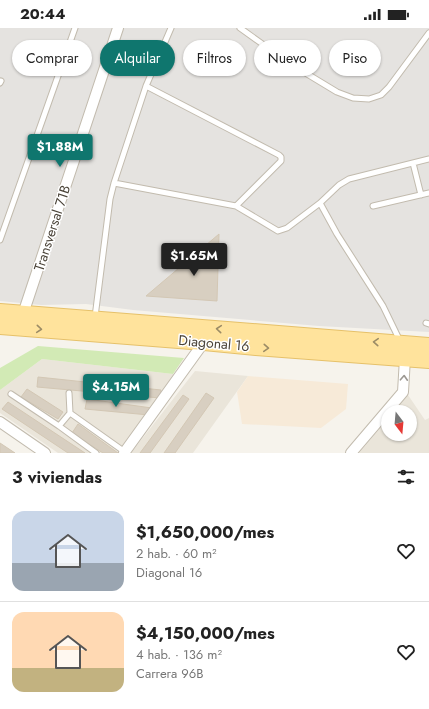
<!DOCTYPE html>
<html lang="es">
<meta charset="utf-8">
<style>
body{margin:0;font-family:Jost,sans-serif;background:#f2f2f2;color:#222;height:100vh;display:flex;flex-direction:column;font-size:15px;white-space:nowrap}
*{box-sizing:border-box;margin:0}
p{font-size:13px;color:#767676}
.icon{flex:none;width:22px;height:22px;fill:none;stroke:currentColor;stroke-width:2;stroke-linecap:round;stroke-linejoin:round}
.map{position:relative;height:425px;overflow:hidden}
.details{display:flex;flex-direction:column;background:#fff;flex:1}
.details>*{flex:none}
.guide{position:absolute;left:12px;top:12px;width:405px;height:36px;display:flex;gap:8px}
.needle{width:26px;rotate:164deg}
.buttons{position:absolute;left:381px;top:377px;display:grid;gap:8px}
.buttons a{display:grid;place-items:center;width:36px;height:36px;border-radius:50%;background:#fff;box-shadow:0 1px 3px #0004;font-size:20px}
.price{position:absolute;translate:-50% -34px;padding:0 9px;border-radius:4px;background:#0f766e;color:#fff;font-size:13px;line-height:26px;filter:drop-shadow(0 1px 2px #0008)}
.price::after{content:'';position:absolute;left:50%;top:24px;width:12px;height:9px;margin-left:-6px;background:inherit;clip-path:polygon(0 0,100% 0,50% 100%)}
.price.selected{background:#222;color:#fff}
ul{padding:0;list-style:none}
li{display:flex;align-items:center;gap:12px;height:100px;padding:0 12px}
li+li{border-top:1px solid #e0e0e0}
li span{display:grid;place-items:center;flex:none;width:112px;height:80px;border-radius:12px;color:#555}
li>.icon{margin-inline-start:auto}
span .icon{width:48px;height:48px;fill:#fffc;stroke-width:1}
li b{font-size:17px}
h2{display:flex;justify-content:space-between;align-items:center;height:48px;padding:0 12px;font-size:17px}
.chip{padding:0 14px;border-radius:18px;background:#fff;box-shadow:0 1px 3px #0004;font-size:14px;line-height:36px}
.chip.selected{background:#0f766e;color:#fff}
.status{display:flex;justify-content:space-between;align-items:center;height:28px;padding:0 20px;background:#fff;direction:ltr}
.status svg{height:11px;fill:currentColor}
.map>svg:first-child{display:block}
.residential{fill:#eae5da}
.commercial{fill:#f7ead8}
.green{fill:#d2eab5}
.parking{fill:#e5e3e0}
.building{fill:#d8cfc1;stroke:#d3c7b4}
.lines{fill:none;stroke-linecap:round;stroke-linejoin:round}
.lane-casing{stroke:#c2bbae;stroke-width:7}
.street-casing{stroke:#c2bbae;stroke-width:12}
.primary-casing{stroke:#e6c16a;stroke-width:18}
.lane{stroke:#fff;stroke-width:5}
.street{stroke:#fff;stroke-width:10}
.primary{stroke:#ffe39c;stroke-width:16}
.oneway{stroke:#9c8c66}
.oneway2{stroke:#9c9892}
.labels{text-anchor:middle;stroke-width:3;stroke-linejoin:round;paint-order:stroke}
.street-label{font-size:14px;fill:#4b4439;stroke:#fff}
</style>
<div class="status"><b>20:44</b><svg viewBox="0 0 49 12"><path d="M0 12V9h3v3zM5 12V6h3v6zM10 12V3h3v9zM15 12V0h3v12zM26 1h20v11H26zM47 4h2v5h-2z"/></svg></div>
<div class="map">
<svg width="429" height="425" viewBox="0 0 429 425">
<rect width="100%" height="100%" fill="#f6f3ec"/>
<path class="residential" d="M 42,331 L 173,346 L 175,351 L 118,425 L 58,425 L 0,385 L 0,362 Z
M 195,343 L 248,348 L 193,425 L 131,425 Z
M 408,367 L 425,392 L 429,390 L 429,425 L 359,425 L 388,391 L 388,406 L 410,406 L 410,384 L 394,384 Z"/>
<path class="commercial" d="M 248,348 L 348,356 L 346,381 L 321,400 L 242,396 L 237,364 Z"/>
<path class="green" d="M 38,318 L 184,330 L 173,346 L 42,331 L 0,362 L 0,340 Z"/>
<path class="parking" d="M 0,0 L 429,0 L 429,304 L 319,298 L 133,282 L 86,276 L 41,277 L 0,273 Z"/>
<path class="building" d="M 219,206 L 217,273 L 146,268 Z
M 38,349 L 161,362 L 160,370 L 37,359 Z
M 27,361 L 63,384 L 58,391 L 21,369 Z
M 206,365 L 214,370 L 175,425 L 164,425 Z
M 183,367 L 189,371 L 150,425 L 140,425 Z
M 87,371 L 152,380 L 149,387 L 85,381 Z
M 8,374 L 85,425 L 68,425 L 2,381 Z
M 78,396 L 118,425 L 103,425 L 72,405 Z
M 0,415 L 15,425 L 0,425 Z"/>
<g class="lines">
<defs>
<path id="lane" d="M 240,0 L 289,35 L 337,64 L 353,70 L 369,71 L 381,67 L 389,59 L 429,5
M 0,55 L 1,53
M 146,58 L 279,127 L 281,129 L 281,133 L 236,178
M 413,135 L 421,167
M 114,155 L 146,58 L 171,0
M 320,175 L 339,157 L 349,151 L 429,131
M 373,178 L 429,165
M 0,212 L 75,0
M 95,289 L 110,171 L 114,155 L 236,178 L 278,203 L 287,200 L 320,175 L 337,206 L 383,278 L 400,313
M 426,295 L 429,296
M 69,365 L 70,385 L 125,424
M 11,366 L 59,398 L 96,425
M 59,398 L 70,385"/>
<path id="street" d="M 23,286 L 118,0
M 0,394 L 45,425
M 124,425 L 204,314
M 351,425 L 403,364 L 405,330"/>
<path id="primary" d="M 0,284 L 429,318
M 0,298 L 204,314 L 256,319 L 429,332"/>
</defs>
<use href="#lane" class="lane-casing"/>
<use href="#street" class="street-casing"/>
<use href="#primary" class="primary-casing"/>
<use href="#lane" class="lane"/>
<use href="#street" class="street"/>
<use href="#primary" class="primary"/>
</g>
<defs><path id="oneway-chevron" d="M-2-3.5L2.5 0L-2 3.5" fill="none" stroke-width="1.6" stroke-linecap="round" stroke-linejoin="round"/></defs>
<g class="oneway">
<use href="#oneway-chevron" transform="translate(39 301) rotate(5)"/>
<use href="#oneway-chevron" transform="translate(219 301) rotate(-175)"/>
<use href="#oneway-chevron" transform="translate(376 314) rotate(-176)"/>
<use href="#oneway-chevron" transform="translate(266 320) rotate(4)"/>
</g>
<use class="oneway2" href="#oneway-chevron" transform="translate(404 350) rotate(-87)"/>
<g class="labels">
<g class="street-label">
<text transform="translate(52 200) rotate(-72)" y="5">Transversal 71B</text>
<text transform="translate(214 315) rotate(5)" y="5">Diagonal 16</text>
</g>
</g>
</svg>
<div class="buttons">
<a><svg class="needle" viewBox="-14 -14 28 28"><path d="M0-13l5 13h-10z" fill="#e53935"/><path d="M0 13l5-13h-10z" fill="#767676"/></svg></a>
</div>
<b class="price" style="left:60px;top:140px">$1.88M</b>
<b class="price selected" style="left:194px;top:249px">$1.65M</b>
<b class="price" style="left:116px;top:380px">$4.15M</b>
<div class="guide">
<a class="chip">Comprar</a>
<a class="chip selected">Alquilar</a>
<a class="chip">Filtros</a>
<a class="chip">Nuevo</a>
<a class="chip">Piso</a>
</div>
</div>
<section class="details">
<h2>3 viviendas<svg class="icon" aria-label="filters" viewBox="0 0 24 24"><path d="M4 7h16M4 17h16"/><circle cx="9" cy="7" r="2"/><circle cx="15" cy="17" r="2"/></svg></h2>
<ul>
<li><span style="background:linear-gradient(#c9d6e8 65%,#9aa5b1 0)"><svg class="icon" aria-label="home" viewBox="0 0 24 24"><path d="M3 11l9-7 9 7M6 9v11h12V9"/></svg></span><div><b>$1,650,000/mes</b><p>2 hab. · 60 m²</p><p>Diagonal 16</p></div><svg class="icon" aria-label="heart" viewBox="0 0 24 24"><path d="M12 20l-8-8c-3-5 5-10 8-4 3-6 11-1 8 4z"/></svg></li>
<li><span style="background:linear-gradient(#ffd9b3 70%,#c2b280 0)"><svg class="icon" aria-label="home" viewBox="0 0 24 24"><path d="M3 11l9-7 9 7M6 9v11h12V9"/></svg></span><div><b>$4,150,000/mes</b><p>4 hab. · 136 m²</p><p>Carrera 96B</p></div><svg class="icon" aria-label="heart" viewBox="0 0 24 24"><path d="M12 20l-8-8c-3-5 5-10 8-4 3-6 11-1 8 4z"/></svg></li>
</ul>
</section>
